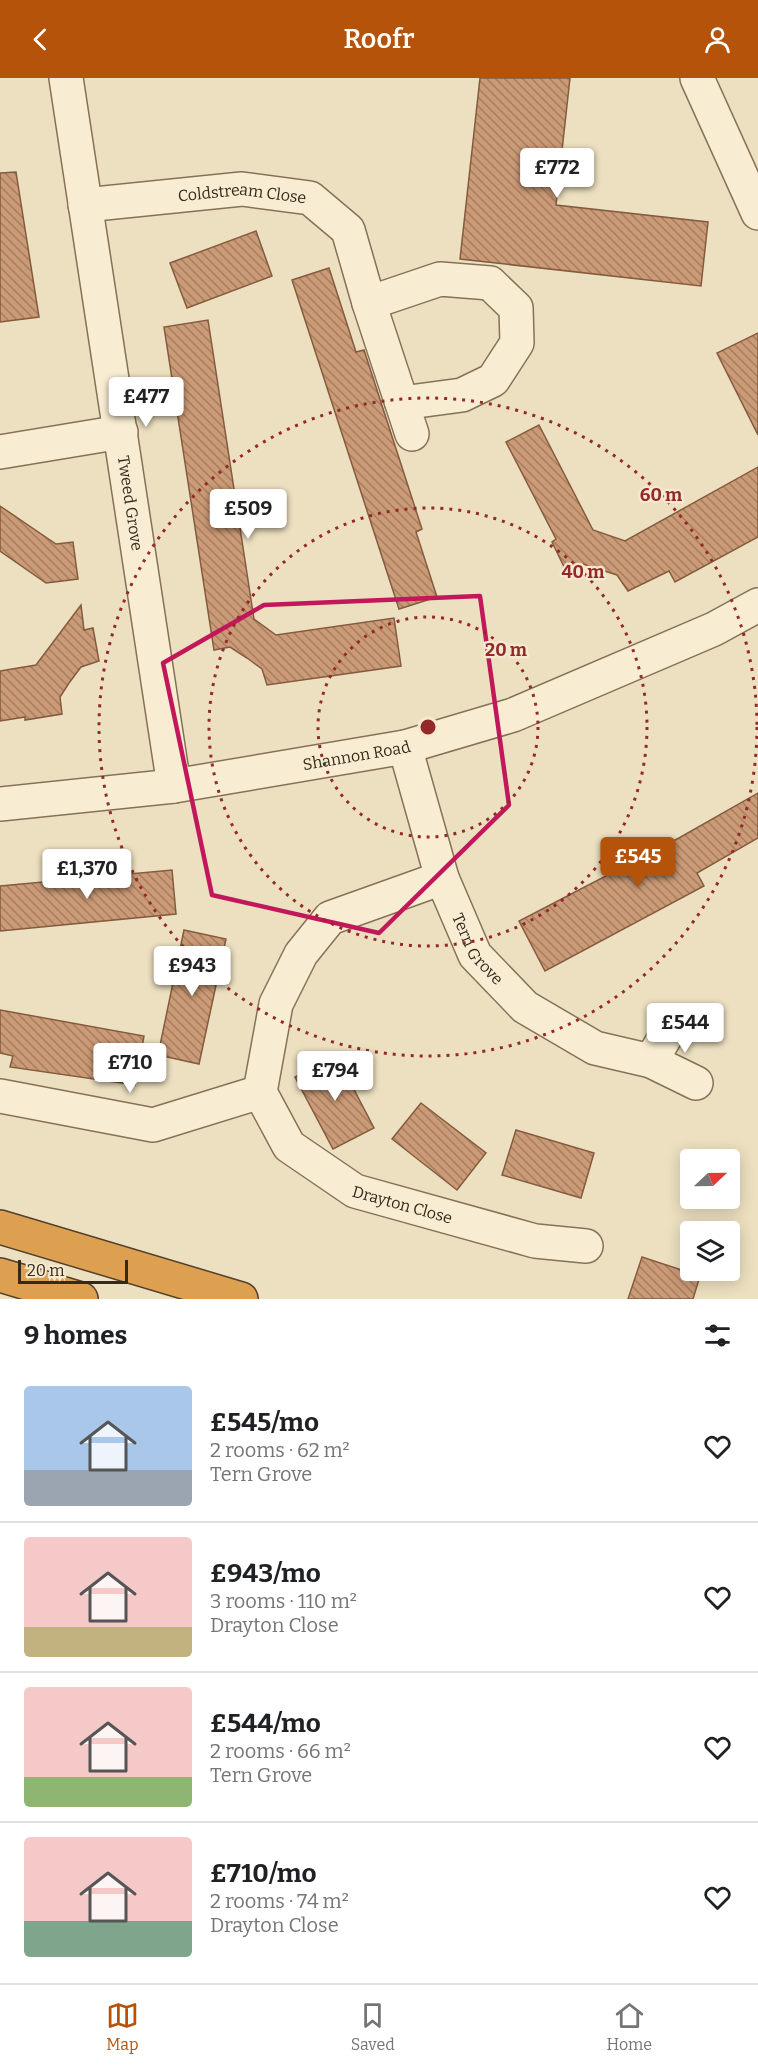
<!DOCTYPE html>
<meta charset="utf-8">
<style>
body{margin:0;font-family:Bitter,serif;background:#f2f2f2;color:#202124;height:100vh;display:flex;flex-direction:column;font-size:22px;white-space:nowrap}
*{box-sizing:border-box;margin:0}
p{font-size:20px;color:#757577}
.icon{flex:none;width:33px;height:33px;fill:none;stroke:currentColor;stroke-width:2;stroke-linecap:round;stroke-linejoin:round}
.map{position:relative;height:1221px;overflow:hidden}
.sheet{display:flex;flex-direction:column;background:#fff;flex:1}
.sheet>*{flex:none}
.needle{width:39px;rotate:68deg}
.controls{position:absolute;left:680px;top:1071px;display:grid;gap:12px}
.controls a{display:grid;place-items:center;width:60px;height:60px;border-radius:6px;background:#fff;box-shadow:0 3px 15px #0003;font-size:30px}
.scale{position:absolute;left:18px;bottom:15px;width:110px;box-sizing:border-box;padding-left:6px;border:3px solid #35291c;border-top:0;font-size:16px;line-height:21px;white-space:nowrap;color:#35291c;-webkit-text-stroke:4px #f5eacf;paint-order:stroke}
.price{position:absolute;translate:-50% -51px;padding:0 14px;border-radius:6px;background:#fff;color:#222;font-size:20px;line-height:39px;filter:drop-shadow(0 2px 3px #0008)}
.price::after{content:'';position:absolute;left:50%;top:36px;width:18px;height:14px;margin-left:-9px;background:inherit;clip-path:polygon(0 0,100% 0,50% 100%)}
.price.on{background:#b45309;color:#fff}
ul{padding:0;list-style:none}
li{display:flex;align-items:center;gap:18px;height:150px;padding:0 24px}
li+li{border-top:2px solid #e0e0e0}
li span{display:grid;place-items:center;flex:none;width:168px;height:120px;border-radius:6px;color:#555}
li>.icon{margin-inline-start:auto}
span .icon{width:72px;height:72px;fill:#fffc;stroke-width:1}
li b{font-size:26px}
h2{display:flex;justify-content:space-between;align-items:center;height:72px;padding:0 24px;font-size:26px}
header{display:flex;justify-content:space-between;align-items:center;height:78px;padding:0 24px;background:#b45309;color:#fff;font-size:27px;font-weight:600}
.tabs{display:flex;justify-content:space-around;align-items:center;height:84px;border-top:2px solid #e0e0e0;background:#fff;font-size:16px;color:#757577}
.tabs a{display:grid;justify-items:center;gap:3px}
.tabs .on{color:#b45309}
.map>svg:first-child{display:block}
.building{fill:url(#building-back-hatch);stroke:#845b3e;stroke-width:1.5}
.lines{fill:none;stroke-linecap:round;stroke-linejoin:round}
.minor-casing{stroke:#867158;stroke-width:36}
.highway-casing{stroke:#533f2c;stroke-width:36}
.minor{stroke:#f8edd2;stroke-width:33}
.highway{stroke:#dda050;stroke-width:33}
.marked{fill:none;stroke:#c2185b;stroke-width:4.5;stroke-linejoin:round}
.ring{fill:none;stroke:#942929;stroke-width:3;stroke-dasharray:3 6}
.labels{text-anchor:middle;stroke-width:4.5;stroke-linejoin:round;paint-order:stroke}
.street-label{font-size:16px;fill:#35291c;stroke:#f5eacf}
.centre{fill:#942929;stroke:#f5eacf;stroke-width:3}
.ring-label{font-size:18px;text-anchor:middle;font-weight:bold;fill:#942929;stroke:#f5eacf;stroke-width:4.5;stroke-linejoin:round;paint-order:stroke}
</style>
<header><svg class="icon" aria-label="back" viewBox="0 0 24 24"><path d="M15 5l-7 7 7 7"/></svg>Roofr<svg class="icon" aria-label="person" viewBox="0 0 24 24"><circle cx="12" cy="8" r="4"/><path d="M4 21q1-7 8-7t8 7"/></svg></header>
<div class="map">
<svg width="758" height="1221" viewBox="0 0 758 1221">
<defs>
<pattern id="building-back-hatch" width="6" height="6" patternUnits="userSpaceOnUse" patternTransform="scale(1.5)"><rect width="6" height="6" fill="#cb9a76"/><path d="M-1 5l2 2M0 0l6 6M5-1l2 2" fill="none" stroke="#a67e60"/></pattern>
</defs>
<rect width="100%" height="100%" fill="#ede0c0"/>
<path class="building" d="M 480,0 L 570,0 L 556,127 L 708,144 L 701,208 L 460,181 Z
M 16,94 L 39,239 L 0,244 L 0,95 Z
M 256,153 L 272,198 L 187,230 L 170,185 Z
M 329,190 L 356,274 L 364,272 L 422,451 L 416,454 L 437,519 L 399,531 L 292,202 Z
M 208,242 L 254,541 L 276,557 L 394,540 L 401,588 L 267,607 L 262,591 L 247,580 L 230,569 L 214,572 L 164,249 Z
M 758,255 L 758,357 L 717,275 Z
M 539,347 L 593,452 L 625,463 L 758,389 L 758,459 L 675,504 L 669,493 L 628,513 L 617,497 L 583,486 L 567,495 L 552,464 L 556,461 L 506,364 Z
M 0,428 L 56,466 L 73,464 L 78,501 L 46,505 L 0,473 Z
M 81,527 L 84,552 L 93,550 L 99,583 L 81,589 L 69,605 L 60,619 L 62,636 L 25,642 L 25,639 L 0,643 L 0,593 L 36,587 Z
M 758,715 L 758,760 L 697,795 L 704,808 L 545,893 L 519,843 L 679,760 Z
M 172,792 L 176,836 L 0,853 L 0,808 Z
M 184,852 L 226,861 L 199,986 L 158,977 Z
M 0,932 L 144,958 L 135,1007 L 10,989 L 13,978 L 0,975 Z
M 336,977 L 374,1050 L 333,1071 L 295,999 Z
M 421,1025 L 486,1075 L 457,1112 L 392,1061 Z
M 516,1052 L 594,1075 L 581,1120 L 502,1097 Z
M 642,1179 L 700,1198 L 693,1221 L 628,1221 Z"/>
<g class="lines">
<defs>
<g id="minor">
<path id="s1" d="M 66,0 L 174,708"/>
<path d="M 697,0 L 758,135"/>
<path id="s2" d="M 85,127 L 242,111 L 310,120 L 348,152 L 369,225 L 412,356"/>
<path d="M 369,225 L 440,201 L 490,205 L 516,230 L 517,265 L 493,302 L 462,317 L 402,325"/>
<path d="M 0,374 L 121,354"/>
<path id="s3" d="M 405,669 L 442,800 L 475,877 L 525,929 L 595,970 L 651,983 L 696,1005"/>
<path id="s4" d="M 0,726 L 174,708 L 405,669 L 513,637 L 714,551 L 758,527"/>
<path id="s5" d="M 442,800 L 330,840 L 301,876 L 276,926 L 260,1014 L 289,1068 L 355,1113 L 535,1163 L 586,1168"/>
<path d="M 651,983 L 674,944"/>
<path d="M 0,1018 L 153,1047 L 260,1014"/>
</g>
<path id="highway" d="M 0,1149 L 241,1221
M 0,1197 L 81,1221"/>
</defs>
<use href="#minor" class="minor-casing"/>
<use href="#highway" class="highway-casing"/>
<use href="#minor" class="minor"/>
<use href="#highway" class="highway"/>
</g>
<path class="marked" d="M 480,518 L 509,727 L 379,855 L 212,817 L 163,585 L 264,527 Z"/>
<g class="ring">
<circle cx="428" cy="649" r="110"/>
<circle cx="428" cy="649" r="219"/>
<circle cx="428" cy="649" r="329"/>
</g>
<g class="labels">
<g class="street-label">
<text dy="6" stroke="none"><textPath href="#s2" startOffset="158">Coldstream Close</textPath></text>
<text dy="6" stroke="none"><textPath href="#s1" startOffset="430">Tweed Grove</textPath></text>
<text dy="6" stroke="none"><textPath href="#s4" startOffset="360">Shannon Road</textPath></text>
<text dy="6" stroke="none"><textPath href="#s3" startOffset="216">Tern Grove</textPath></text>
<text dy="6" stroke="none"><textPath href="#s5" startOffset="501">Drayton Close</textPath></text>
</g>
</g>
<circle cx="428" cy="649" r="9" class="centre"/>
<g class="ring-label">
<text x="661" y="423">60 m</text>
<text x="583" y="500">40 m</text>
<text x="506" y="578">20 m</text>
</g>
</svg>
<div class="controls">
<a><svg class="needle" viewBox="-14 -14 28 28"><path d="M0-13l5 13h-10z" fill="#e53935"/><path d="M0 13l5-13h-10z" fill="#757577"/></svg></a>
<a><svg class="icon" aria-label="layers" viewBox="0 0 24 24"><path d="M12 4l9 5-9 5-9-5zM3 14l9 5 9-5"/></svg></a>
</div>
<div class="scale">20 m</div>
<b class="price" style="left:557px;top:121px">£772</b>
<b class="price" style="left:146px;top:350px">£477</b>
<b class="price" style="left:248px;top:462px">£509</b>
<b class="price on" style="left:638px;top:810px">£545</b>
<b class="price" style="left:87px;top:822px">£1,370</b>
<b class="price" style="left:192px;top:919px">£943</b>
<b class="price" style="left:685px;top:976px">£544</b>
<b class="price" style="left:130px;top:1016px">£710</b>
<b class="price" style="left:335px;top:1024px">£794</b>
</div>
<section class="sheet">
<h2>9 homes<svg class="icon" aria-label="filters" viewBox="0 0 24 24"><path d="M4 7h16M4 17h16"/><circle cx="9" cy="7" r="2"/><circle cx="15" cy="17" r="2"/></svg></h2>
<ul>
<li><span style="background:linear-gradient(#a9c7e8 70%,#9aa5b1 0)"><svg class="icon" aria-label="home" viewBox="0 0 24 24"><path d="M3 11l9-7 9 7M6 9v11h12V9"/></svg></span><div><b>£545/mo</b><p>2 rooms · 62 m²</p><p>Tern Grove</p></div><svg class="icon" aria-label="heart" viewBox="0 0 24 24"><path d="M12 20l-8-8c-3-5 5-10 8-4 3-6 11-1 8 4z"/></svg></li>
<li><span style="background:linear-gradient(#f6c9c9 75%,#c2b280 0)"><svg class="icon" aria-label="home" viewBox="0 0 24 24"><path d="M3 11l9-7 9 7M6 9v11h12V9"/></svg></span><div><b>£943/mo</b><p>3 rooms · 110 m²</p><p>Drayton Close</p></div><svg class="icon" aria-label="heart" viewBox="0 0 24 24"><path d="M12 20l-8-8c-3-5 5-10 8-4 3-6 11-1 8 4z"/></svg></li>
<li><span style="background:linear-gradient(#f6c9c9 75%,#8fb573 0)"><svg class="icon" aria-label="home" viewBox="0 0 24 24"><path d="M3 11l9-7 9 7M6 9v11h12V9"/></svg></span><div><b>£544/mo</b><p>2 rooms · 66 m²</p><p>Tern Grove</p></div><svg class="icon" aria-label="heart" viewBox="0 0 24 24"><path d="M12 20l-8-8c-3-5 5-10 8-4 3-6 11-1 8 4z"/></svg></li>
<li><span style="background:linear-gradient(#f6c9c9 70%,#7fa58c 0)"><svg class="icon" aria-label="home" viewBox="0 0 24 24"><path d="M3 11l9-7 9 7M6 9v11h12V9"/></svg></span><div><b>£710/mo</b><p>2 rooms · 74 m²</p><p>Drayton Close</p></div><svg class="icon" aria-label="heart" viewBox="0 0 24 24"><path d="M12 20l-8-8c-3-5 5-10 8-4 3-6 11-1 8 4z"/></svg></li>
</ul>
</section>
<nav class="tabs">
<a class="on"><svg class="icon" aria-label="map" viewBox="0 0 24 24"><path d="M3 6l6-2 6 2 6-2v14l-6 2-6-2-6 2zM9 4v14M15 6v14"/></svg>Map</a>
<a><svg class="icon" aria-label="saved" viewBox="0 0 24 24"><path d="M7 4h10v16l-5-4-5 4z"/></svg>Saved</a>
<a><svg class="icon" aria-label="home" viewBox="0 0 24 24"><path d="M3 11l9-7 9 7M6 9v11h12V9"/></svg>Home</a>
</nav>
